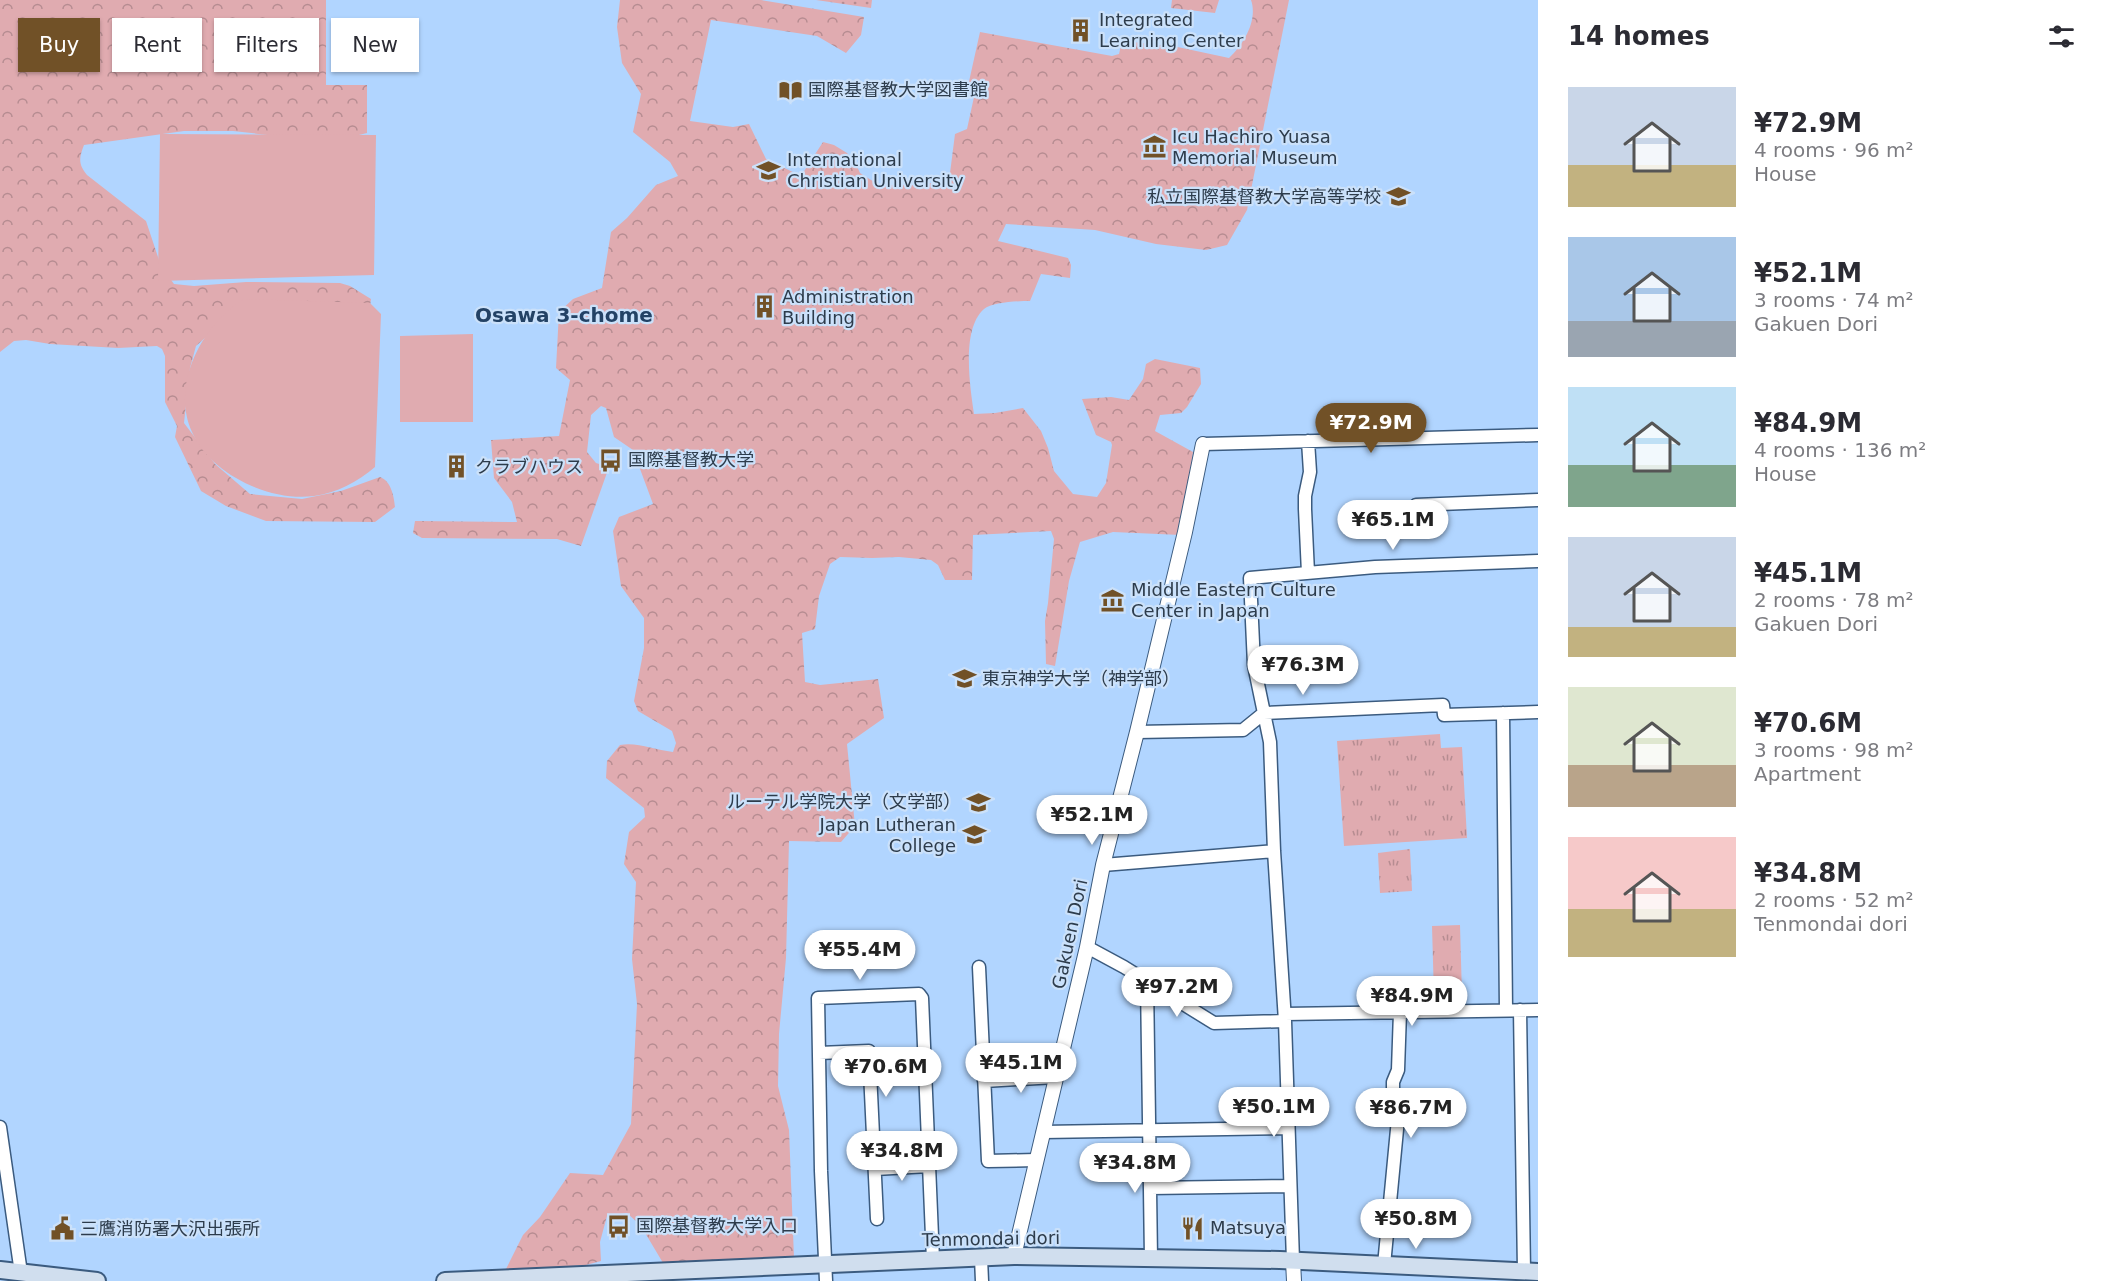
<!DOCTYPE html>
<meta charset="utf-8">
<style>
body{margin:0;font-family:"DejaVu Sans","Noto Sans JP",sans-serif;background:#f2f2f3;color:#2b2b33;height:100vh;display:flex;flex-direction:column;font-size:22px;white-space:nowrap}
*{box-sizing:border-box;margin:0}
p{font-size:20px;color:#7c7c81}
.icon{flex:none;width:33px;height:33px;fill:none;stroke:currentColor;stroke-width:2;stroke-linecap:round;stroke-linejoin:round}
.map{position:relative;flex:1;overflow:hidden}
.sheet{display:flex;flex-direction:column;background:#fff;width:570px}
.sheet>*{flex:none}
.guide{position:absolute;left:18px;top:18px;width:570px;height:54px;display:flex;gap:12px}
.price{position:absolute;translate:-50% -51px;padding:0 14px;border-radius:21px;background:#fff;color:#222;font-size:20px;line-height:39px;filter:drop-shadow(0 2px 3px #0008)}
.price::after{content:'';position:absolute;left:50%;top:36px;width:18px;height:14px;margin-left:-9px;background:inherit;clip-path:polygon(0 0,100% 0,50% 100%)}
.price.on{background:#715127;color:#fff}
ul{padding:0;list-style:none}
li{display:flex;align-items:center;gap:18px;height:150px;padding:0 30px}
li span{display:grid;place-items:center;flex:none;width:168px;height:120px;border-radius:0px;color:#555}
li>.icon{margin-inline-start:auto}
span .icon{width:72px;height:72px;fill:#fffc;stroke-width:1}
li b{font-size:26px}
h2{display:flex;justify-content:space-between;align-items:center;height:72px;padding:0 30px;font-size:26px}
.chip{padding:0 21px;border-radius:0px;background:#fff;box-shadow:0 2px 4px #0004;font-size:21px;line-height:54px}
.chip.on{background:#715127;color:#fff}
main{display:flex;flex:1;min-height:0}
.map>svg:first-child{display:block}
.grass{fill:url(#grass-dots)}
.forest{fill:url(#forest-crowns)}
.park{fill:url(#park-tufts)}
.pitch{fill:#e0abb0}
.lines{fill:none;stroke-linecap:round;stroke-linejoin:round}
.minor-casing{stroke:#3b5b7f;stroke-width:15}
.tertiary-casing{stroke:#3b5b7f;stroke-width:16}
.secondary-casing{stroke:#3b5b7f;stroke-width:20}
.minor{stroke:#fff;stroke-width:12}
.tertiary{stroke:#fff;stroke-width:14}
.secondary{stroke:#d0deee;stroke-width:16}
.labels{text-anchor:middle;stroke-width:4.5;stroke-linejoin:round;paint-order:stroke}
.poi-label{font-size:18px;fill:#2d3c4c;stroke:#cbe1fa;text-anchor:start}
.street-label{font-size:18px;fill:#2d3c4c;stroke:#cbe1fa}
.neighbourhood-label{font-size:20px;font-weight:bold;fill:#234265;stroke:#cbe1fa}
</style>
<main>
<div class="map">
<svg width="1538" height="1281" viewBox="0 0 1538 1281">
<defs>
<pattern id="grass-dots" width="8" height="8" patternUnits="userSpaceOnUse" patternTransform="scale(1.5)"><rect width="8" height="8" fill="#e0abb0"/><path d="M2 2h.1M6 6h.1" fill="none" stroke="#b68c91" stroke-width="1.8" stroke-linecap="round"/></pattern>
<pattern id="forest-crowns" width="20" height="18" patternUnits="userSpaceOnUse" patternTransform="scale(1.5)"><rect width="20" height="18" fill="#e0abb0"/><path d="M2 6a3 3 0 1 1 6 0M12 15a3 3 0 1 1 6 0" fill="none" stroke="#b68c91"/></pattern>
<pattern id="park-tufts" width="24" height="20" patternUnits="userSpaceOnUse" patternTransform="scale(1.5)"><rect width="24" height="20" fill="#e0abb0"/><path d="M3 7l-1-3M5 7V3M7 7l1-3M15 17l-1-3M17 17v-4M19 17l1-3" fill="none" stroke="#b68c91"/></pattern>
</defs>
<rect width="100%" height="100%" fill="#b1d5ff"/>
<path class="grass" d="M 816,0 L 872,0 L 871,8 Z"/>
<path class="forest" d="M 0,0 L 326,0 L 326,85 L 367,85 L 367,133 L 330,142 L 233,131 L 184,131 L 84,145 C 79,158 78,164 87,175 L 146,221 L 161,266 L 174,284 L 194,286 L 246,282 L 340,283 L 350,286 L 371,299 L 369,314 L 235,311 L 196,346 L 190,368 L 184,423 L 215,464 L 250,494 L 302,499 L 341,491 L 380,477 C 391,481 394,496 395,507 L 375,522 L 266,521 L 226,506 L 201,491 L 175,437 L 177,426 L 165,402 L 165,356 L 162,349 L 157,346 L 118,348 L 50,344 L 26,340 L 14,341 L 0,352 Z
M 620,0 L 761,0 L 864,17 L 861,35 L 846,53 L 817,36 L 711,20 L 690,121 L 733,127 L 749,124 L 766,159 L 801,176 L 823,142 L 834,145 L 847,153 L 855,162 L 860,173 L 879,185 L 920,185 L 937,182 L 950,173 L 955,134 L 967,129 L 974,97 L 966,95 L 980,32 L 1112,56 L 1119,54 L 1122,41 L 1173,46 L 1229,58 C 1244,44 1258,20 1251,0 L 1289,0 L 1247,210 L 1227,245 L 1206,250 L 1156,244 L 1095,230 L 1006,224 L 998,241 L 1068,258 L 1071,265 L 1070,278 L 1041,274 L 1030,301 C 1019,301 992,302 984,309 C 961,329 970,387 974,414 L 995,413 L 1023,408 L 1041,431 L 1048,448 L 1054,471 L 1073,494 L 1097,497 L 1106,483 L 1112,445 L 1111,442 L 1096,435 L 1082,399 L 1111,397 L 1129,400 L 1143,379 L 1146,364 L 1155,359 L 1200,368 L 1201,384 L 1187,407 L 1181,413 L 1160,415 L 1155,431 L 1193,452 L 1181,535 L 1113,532 L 1080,542 L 1069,581 L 1055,666 L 1046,664 L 1045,621 L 1048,603 L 1054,539 L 1051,531 L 973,535 L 972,580 L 945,580 L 938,565 L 931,560 L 899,557 L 872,558 L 840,557 L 830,564 L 819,596 L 815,629 L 802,633 L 805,682 L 820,685 L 878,679 L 884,718 L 847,744 L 855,826 L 841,842 L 789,841 L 786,958 L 779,1034 L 778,1086 L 789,1130 L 794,1258 L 666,1268 L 641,1226 L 627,1213 L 607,1216 L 600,1242 L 601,1261 L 586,1265 L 505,1271 L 523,1235 L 540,1217 L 570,1173 L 603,1175 L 631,1124 L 637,1004 L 632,959 L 636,882 L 624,864 L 629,832 L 645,817 L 644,808 L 606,778 L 607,761 L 620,745 C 638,742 654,750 673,752 L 676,743 L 672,731 L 638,711 L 634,701 L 644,648 L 644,618 L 621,586 L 613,531 L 619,517 L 653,504 L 633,450 L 614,437 L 606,408 L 601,406 L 591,415 L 587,452 L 596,463 L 609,467 L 581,546 L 557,539 L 422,538 L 413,533 L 415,521 L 517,522 L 512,502 L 494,478 L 491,440 L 559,436 L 570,380 L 556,368 L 559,312 L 573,299 L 602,288 L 611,232 L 627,218 L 656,185 L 678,176 L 670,162 L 633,132 L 641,94 L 622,63 L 617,27 Z
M 1172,0 L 1219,0 L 1215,13 L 1171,8 Z"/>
<path class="park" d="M 1440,734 L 1441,748 L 1462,747 L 1467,838 L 1344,846 L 1337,741 Z
M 1410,849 L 1412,891 L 1380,893 L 1378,853 Z
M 1460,925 L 1462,995 L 1434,997 L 1432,926 Z"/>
<path class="pitch" d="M 160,134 L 376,135 L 374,275 L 158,281 Z
M 244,299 L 370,303 L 381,314 L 375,467 C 357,482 337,493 314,496 C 270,502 210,474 192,432 C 170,384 203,324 244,299 Z
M 473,334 L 473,422 L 400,422 L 400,336 Z"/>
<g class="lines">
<defs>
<path id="minor" d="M 1308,441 L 1310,472 L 1305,496 L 1305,509 L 1308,573
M 1203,444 L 1538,435
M 1416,505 L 1538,500
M 1503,713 L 1506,1010
M 1137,732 L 1243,730 L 1264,713 L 1443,705 L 1444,715 L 1538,712
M 1103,865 L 1274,851
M 1087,947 L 1124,967 L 1214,1023 L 1285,1021
M 979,967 L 988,1161 L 1036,1160
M 1147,982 L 1151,1258
M 1520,1010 L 1524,1271
M 1285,1014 L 1538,1010
M 819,1053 L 869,1051 L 877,1219
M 984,1081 L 1056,1077
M 0,1127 L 21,1273
M 1043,1132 L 1288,1128
M 875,1169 L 929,1166
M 1150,1188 L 1290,1186
M 981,1258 L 982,1281
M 1293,1261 L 1285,1021 L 1274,851 L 1270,742 L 1254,665 L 1250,578 L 1375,567 L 1538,561
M 1384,1265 L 1398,1119 L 1393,1098 L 1393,1082 L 1398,1070 L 1400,1012
M 826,1281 L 821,1171 L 818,998 L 919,994 L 922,998 L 933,1260"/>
<path id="tertiary" d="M 1014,1256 L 1087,947 L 1103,865 L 1137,732 L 1185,532 L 1203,444
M 1293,1261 L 1294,1281"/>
<path id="secondary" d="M 0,1270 L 97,1281
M 445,1281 L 1014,1256 L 1280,1260 L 1538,1272"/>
</defs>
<use href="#minor" class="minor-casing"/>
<use href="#tertiary" class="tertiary-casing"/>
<use href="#secondary" class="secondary-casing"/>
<use href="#minor" class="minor"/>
<use href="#tertiary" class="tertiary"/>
<use href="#secondary" class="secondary"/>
</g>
<defs>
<symbol id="building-bare" viewBox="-9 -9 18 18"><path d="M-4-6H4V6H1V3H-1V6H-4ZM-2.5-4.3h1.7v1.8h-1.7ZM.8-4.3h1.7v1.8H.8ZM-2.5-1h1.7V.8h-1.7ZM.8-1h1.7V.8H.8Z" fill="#715127" stroke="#cbe1fa" stroke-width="2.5" paint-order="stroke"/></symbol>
<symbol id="library-bare" viewBox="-9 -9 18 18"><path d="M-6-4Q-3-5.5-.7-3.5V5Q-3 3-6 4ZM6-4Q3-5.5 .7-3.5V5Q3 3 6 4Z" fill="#715127" stroke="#cbe1fa" stroke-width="2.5" paint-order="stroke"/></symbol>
<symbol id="museum-bare" viewBox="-9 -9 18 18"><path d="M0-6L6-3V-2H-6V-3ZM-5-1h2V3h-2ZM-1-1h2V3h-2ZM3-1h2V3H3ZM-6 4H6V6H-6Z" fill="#715127" stroke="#cbe1fa" stroke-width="2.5" paint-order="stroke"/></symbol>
<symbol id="university-bare" viewBox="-9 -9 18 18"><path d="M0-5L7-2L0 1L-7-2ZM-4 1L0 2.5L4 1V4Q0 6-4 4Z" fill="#715127" stroke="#cbe1fa" stroke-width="2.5" paint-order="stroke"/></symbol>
<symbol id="school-bare" viewBox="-9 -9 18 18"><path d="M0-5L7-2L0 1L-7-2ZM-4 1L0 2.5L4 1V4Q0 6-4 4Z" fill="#715127" stroke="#cbe1fa" stroke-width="2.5" paint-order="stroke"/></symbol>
<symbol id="bus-bare" viewBox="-9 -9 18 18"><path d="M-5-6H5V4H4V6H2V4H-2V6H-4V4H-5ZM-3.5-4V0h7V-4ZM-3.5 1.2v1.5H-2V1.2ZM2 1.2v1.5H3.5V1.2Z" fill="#715127" stroke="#cbe1fa" stroke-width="2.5" paint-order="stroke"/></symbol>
<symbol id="restaurant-bare" viewBox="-9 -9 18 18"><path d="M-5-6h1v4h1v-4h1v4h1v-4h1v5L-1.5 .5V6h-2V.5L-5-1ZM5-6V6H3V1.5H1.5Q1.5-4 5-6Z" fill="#715127" stroke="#cbe1fa" stroke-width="2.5" paint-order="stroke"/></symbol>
<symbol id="civic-bare" viewBox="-9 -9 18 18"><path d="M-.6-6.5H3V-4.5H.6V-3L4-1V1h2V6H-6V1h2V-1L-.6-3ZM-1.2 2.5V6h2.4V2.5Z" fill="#715127" stroke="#cbe1fa" stroke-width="2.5" paint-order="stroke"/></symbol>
</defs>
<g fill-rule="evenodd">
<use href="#building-bare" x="1064" y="14" width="33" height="33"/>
<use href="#library-bare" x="774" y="74" width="33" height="33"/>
<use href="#museum-bare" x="1138" y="130" width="33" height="33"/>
<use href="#university-bare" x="752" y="154" width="33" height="33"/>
<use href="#school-bare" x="1382" y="180" width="33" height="33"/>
<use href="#building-bare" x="748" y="290" width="33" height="33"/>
<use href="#bus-bare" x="594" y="444" width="33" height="33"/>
<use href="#building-bare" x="440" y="450" width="33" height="33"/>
<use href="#museum-bare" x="1096" y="584" width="33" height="33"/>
<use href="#university-bare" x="948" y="662" width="33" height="33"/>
<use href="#university-bare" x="962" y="786" width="33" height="33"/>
<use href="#university-bare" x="958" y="818" width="33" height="33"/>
<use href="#bus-bare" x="602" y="1210" width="33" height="33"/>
<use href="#restaurant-bare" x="1176" y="1212" width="33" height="33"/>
<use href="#civic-bare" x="46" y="1212" width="33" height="33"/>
</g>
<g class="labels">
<g class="poi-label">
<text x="1099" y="26">Integrated<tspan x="1099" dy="21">Learning Center</tspan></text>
<text x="808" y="96">国際基督教大学図書館</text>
<text x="1172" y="143">Icu Hachiro Yuasa<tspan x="1172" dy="21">Memorial Museum</tspan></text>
<text x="787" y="166">International<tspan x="787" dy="21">Christian University</tspan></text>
<text x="1381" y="203" text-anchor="end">私立国際基督教大学高等学校</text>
<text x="782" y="303">Administration<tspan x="782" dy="21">Building</tspan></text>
<text x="628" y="466">国際基督教大学</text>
<text x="475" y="473">クラブハウス</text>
<text x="1131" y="596">Middle Eastern Culture<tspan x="1131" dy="21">Center in Japan</tspan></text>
<text x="982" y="685">東京神学大学（神学部）</text>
<text x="961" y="808" text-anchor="end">ルーテル学院大学（文学部）</text>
<text x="956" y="831" text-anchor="end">Japan Lutheran<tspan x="956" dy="21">College</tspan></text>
<text x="636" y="1232">国際基督教大学入口</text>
<text x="1210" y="1234">Matsuya</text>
<text x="80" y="1235">三鷹消防署大沢出張所</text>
</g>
<g class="street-label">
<text transform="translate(1070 934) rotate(-78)" y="6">Gakuen Dori</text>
<text transform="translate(991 1239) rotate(-1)" y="6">Tenmondai dori</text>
</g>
<g class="neighbourhood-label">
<text x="564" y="322">Osawa 3-chome</text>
</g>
</g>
</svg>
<b class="price on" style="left:1371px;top:454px">¥72.9M</b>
<b class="price" style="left:1393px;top:551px">¥65.1M</b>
<b class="price" style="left:1303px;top:696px">¥76.3M</b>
<b class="price" style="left:1092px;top:846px">¥52.1M</b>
<b class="price" style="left:860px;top:981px">¥55.4M</b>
<b class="price" style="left:1177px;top:1018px">¥97.2M</b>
<b class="price" style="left:1412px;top:1027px">¥84.9M</b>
<b class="price" style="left:1021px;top:1094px">¥45.1M</b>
<b class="price" style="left:886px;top:1098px">¥70.6M</b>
<b class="price" style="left:1274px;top:1138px">¥50.1M</b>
<b class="price" style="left:1411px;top:1139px">¥86.7M</b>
<b class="price" style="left:902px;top:1182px">¥34.8M</b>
<b class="price" style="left:1135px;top:1194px">¥34.8M</b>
<b class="price" style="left:1416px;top:1250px">¥50.8M</b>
<div class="guide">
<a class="chip on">Buy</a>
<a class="chip">Rent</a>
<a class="chip">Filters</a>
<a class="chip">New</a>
</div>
</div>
<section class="sheet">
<h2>14 homes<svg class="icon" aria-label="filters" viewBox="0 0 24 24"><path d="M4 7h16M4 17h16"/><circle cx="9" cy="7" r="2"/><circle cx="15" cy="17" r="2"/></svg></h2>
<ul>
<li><span style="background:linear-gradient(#c9d6e8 65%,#c2b280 0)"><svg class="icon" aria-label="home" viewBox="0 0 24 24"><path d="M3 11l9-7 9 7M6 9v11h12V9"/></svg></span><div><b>¥72.9M</b><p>4 rooms · 96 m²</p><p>House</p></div></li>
<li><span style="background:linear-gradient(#a9c7e8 70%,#9aa5b1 0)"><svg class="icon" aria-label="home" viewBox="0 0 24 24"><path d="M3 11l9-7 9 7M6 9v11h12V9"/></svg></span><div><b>¥52.1M</b><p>3 rooms · 74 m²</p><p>Gakuen Dori</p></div></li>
<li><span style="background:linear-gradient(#bfe0f5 65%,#7fa58c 0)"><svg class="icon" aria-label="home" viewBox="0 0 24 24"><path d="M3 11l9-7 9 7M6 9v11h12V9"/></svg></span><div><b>¥84.9M</b><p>4 rooms · 136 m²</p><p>House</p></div></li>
<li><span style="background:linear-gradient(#c9d6e8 75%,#c2b280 0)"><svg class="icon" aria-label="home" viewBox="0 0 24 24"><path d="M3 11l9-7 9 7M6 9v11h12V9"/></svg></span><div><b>¥45.1M</b><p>2 rooms · 78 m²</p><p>Gakuen Dori</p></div></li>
<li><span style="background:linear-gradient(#dfe7d0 65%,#b9a48a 0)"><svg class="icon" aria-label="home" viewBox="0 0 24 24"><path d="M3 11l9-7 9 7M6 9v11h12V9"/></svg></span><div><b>¥70.6M</b><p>3 rooms · 98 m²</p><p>Apartment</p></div></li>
<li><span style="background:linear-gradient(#f6c9c9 60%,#c2b280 0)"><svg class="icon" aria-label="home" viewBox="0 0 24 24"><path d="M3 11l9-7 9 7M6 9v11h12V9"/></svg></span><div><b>¥34.8M</b><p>2 rooms · 52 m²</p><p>Tenmondai dori</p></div></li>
</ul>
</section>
</main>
